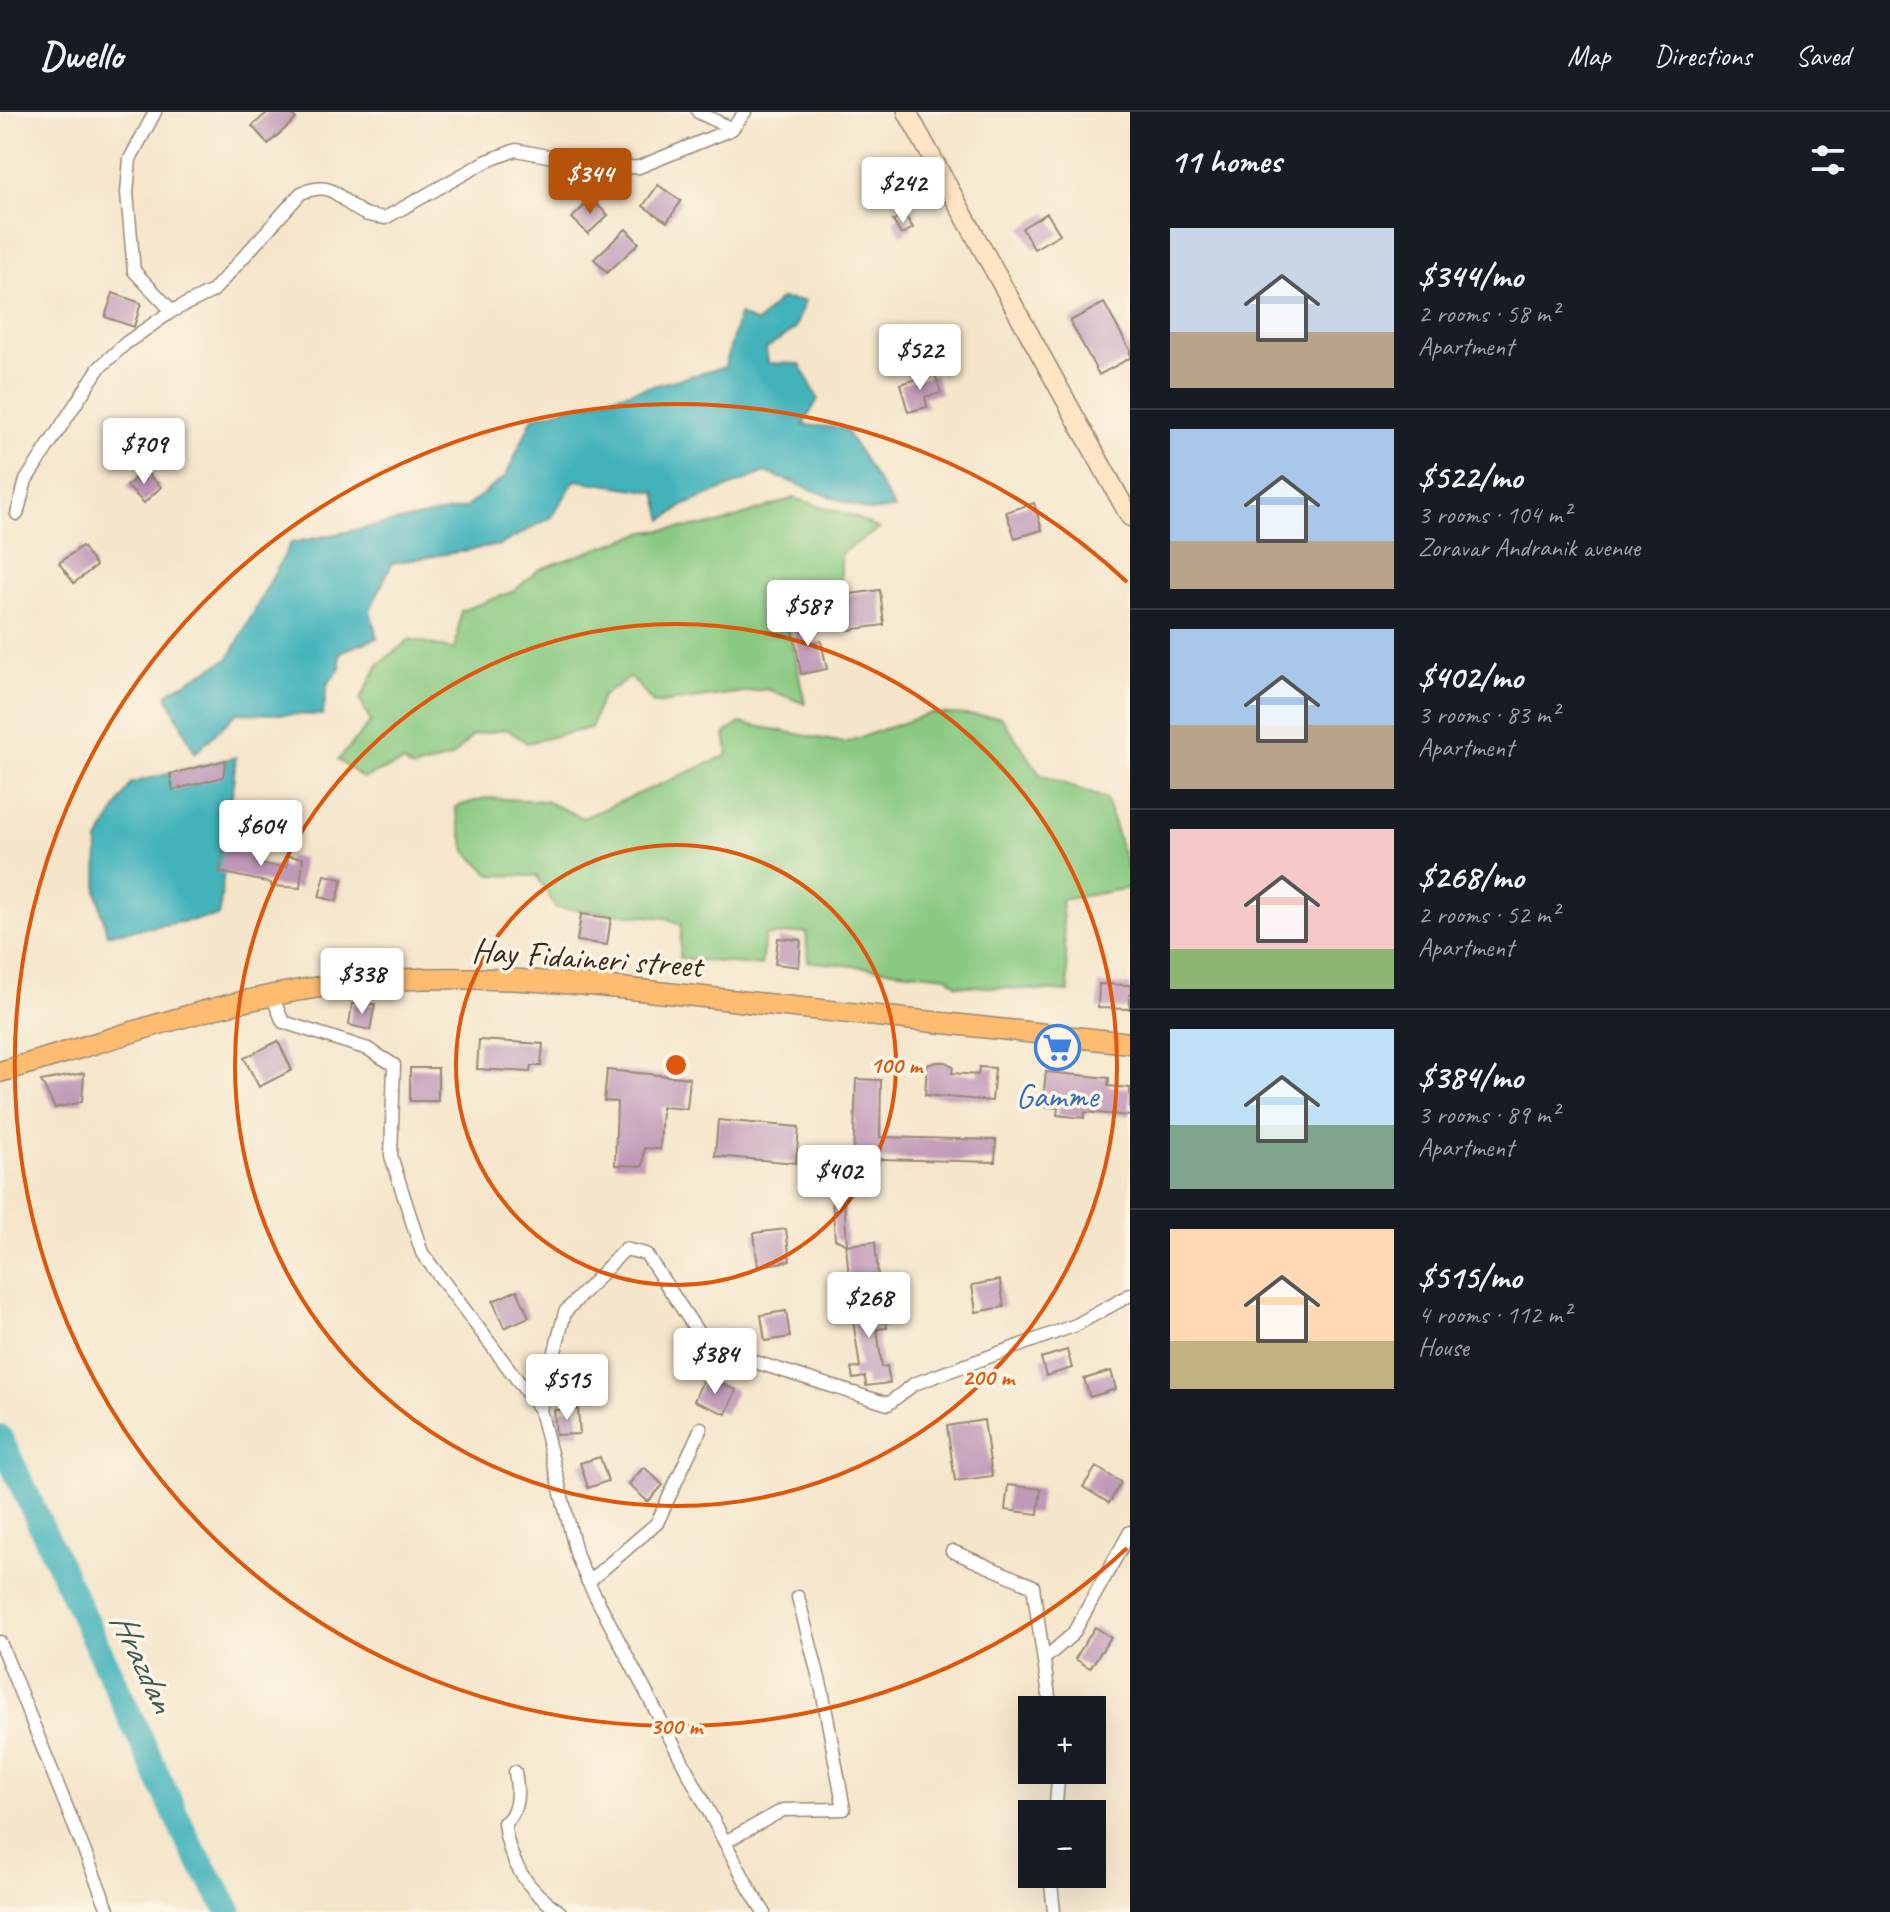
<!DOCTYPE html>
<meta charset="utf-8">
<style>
body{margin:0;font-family:Caveat,sans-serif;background:#242831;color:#f1f3f6;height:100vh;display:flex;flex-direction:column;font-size:30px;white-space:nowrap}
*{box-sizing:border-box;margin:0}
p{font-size:26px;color:#9ea1a6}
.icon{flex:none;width:44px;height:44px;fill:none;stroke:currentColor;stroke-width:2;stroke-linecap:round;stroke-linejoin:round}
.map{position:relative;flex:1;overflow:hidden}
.details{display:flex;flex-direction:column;background:#171b24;width:760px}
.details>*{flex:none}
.controls{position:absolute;left:1018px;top:1584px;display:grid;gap:16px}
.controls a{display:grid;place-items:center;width:88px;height:88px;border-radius:0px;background:#171b24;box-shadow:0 8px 32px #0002;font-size:40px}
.price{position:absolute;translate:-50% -68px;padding:0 18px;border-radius:8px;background:#fff;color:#222;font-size:26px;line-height:52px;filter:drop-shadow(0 2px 4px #0008)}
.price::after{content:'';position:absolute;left:50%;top:48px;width:24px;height:18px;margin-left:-12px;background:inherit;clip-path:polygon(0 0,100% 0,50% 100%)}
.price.selected{background:#b45309;color:#fff}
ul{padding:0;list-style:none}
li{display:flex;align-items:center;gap:24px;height:200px;padding:0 40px}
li+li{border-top:2px solid #363941}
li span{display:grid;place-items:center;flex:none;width:224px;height:160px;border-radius:0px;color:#555}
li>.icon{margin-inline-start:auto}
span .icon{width:96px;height:96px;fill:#fffc;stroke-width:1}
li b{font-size:34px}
h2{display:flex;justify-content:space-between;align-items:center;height:96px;padding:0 40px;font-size:34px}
header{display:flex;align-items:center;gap:48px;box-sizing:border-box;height:112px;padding:0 40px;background:#171b24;border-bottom:2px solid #363941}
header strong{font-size:38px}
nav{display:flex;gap:44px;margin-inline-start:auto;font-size:28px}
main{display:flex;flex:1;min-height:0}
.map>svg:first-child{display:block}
.green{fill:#89c981;stroke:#627a50;stroke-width:2}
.water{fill:#43b3bb;stroke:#3f6e6c;stroke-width:2}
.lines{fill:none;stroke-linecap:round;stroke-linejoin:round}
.river{stroke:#43b3bb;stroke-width:26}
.building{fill:#bf99b8}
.minor-casing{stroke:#988874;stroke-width:15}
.secondary-casing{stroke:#988874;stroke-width:21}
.primary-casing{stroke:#988874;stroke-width:23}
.minor{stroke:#fff;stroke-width:12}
.secondary{stroke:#ffe4c6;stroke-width:18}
.primary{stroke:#febc70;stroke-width:20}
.ring{fill:none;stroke:#df570d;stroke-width:4}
.labels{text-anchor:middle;stroke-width:7;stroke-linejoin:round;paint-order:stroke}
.street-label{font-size:34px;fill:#3b2a1e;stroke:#fcf5e5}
.shop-label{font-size:34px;fill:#366cbe;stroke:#fcf5e5}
.water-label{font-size:36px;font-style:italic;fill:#3e5a55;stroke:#fcf5e5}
.centre{fill:#df570d;stroke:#fcf5e5;stroke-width:4}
.ring-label{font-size:24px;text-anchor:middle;font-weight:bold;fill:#df570d;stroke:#fcf5e5;stroke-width:7;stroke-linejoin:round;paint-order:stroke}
</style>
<header>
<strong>Dwello</strong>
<nav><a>Map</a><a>Directions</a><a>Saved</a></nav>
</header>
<main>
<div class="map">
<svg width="1130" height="1800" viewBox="0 0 1130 1800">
<rect width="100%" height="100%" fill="#fcf5e5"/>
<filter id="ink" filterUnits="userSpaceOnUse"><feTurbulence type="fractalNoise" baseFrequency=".0125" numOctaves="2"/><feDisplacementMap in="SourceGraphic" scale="16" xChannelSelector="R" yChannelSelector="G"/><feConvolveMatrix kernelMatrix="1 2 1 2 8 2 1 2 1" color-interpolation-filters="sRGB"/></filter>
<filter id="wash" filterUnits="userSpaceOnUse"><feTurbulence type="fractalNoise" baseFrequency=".006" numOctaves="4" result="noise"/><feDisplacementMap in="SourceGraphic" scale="32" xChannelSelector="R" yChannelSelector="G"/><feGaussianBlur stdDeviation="1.8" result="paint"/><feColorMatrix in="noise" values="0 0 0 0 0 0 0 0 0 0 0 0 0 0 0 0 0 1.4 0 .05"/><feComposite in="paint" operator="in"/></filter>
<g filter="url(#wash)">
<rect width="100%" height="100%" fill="#f5e5ca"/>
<path class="green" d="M 794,386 L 855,405 L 879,417 L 841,441 L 841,476 L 786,502 L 805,592 L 767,577 L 654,592 L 631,565 L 602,584 L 591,616 L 527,631 L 507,617 L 473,623 L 452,645 L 412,657 L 404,650 L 363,666 L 338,648 L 371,610 L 360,588 L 378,553 L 410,527 L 455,538 L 461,499 L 514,479 L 540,457 L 645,420 L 718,412 Z
M 931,601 L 1001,605 L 1041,663 L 1106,687 L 1130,764 L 1130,776 L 1061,788 L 1069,880 L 957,873 L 947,864 L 808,849 L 806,820 L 765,824 L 761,854 L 680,846 L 681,813 L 667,806 L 556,796 L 537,764 L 491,763 L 466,739 L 455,695 L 485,686 L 545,689 L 583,706 L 728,643 L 725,621 L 740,611 L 844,631 Z"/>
<path class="water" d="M 780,187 L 805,189 L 795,217 L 766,237 L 768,251 L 800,252 L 818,287 L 803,313 L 844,316 L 895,397 L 869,399 L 765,360 L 685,393 L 663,408 L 656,380 L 575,368 L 552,405 L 500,433 L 392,451 L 370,498 L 377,526 L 340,540 L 340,557 L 327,572 L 323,603 L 237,601 L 195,641 L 166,582 L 229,546 L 291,431 L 465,396 L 506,364 L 533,305 L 725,255 L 739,203 L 757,211 Z
M 236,645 L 219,804 L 107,822 L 97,780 L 98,729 L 131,671 Z"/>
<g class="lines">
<path class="river" d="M 0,1326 L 190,1733 L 230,1800"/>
</g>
<g id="blocks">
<path class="building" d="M 268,0 L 290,0 L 296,7 L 268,32 L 252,14 Z
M 658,73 L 681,89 L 667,110 L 643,94 Z
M 591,87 L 608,103 L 588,122 L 572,106 Z
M 1047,101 L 1060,122 L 1034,137 L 1022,116 Z
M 905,103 L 913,116 L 901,123 L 893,109 Z
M 626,117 L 639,131 L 607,161 L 594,147 Z
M 113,181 L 141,191 L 134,215 L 105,205 Z
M 1104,191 L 1130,238 L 1130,246 L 1099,263 L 1070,209 Z
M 935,262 L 941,281 L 925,285 L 927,295 L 908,300 L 900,272 Z
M 144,358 L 161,375 L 144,391 L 127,374 Z
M 1034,391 L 1042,418 L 1015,426 L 1006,400 Z
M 82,434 L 96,454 L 74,471 L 59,451 Z
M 880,478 L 884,513 L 848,518 L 843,483 Z
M 807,504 L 812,531 L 821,529 L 827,557 L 801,562 L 791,507 Z
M 226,648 L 223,665 L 173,678 L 170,662 Z
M 225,732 L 260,739 L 258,752 L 287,755 L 288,744 L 303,746 L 300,776 L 271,774 L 271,771 L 219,760 Z
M 325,763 L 342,767 L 337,789 L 319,785 Z
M 581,802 L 611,806 L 607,833 L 577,829 Z
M 778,826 L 801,828 L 799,855 L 775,852 Z
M 1099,872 L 1130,873 L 1130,897 L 1098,896 Z
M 352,892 L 375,892 L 370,918 L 349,913 Z
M 479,928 L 543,932 L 541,954 L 531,954 L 530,960 L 477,957 Z
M 278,929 L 292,958 L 259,975 L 244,946 Z
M 937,950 L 946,950 L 953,955 L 952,961 L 978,963 L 979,955 L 995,956 L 992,989 L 925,983 L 927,953 Z
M 410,956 L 438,956 L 438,989 L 410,989 Z
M 607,958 L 690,966 L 687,997 L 662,995 L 660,1037 L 644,1036 L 643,1054 L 615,1053 L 617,990 L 604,989 Z
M 1046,960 L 1109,966 L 1108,974 L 1130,976 L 1130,1004 L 1085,1000 L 1084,1006 L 1057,1003 L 1058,996 L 1042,994 Z
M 84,961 L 82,990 L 55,996 L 41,969 Z
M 856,967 L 881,968 L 880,1025 L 996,1028 L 995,1050 L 879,1047 L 879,1052 L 853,1051 Z
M 718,1008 L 799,1015 L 796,1051 L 715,1044 Z
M 843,1072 L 847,1133 L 835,1127 L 831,1073 Z
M 786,1117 L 790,1149 L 758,1154 L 754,1121 Z
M 875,1130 L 878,1163 L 849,1166 L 846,1133 Z
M 1000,1168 L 1004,1195 L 976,1200 L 972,1173 Z
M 517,1178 L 529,1205 L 504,1216 L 493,1189 Z
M 883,1184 L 887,1216 L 877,1217 L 882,1255 L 887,1254 L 890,1271 L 866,1274 L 865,1265 L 853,1267 L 851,1256 L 860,1255 L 850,1188 Z
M 786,1199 L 790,1225 L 765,1229 L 761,1203 Z
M 1067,1238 L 1072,1256 L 1046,1264 L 1041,1246 Z
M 1111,1259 L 1116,1277 L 1090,1285 L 1084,1267 Z
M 704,1265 L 736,1278 L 726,1302 L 694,1289 Z
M 578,1297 L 580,1322 L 556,1323 L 554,1298 Z
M 984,1308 L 992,1364 L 955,1369 L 947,1314 Z
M 600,1345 L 608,1369 L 588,1376 L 580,1351 Z
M 644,1355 L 663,1373 L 648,1390 L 629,1372 Z
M 1096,1355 L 1121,1370 L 1109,1391 L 1083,1375 Z
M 1008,1373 L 1041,1377 L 1038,1402 L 1005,1398 Z
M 1095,1515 L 1111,1525 L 1090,1556 L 1075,1547 Z"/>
</g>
</g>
<g filter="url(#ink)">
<use href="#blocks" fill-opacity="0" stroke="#988874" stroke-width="2"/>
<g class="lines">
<defs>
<path id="minor" d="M 155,0 L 130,47 L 127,81 L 134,159 L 172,199
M 698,0 L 732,17
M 17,402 L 26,368 L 99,256 L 126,231 L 172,199 L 213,179 L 301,81 C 338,67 336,89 365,102 C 371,104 379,105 385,106 L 487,49 L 516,38 L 611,56 L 639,55 L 732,17 L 745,0
M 272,884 L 283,910 L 368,937 L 394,953 L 391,1044 L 422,1141 L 540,1298 L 565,1200 L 625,1137 L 646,1142 L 701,1225 L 752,1249 L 888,1292 L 914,1272 L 1076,1213 L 1130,1183
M 540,1298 L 577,1444 L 588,1470 L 749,1776 L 764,1800
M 952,1439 L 1033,1474 L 1051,1598
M 588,1470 L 657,1411 L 701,1316
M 0,1530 L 109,1800
M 1044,1547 L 1073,1522 L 1130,1420
M 515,1660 C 518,1677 520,1700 504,1711 C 509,1751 527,1778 560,1800
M 1055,1702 L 1059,1658
M 725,1730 L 783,1698 L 844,1697 L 822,1578 L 798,1485
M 1050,1762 L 1054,1800"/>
<path id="secondary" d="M 907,0 L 1130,405"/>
<path id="primary" d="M 0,960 C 116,927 231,883 352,871 C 487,857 622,876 756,891 C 881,905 1006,917 1130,931"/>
</defs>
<use href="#minor" class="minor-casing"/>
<use href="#secondary" class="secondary-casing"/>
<use href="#primary" class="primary-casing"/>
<use href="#minor" class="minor"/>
<use href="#secondary" class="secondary"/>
<use href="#primary" class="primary"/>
</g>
</g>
<g class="ring">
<circle cx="676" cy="953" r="220"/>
<circle cx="676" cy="953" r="441"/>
<path d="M1127 1436A661 661 0 1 1 1127 470"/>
</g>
<defs>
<symbol id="supermarket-ring" viewBox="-11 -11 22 22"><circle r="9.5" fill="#fcf5e5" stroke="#3f7fe0" stroke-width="1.5"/><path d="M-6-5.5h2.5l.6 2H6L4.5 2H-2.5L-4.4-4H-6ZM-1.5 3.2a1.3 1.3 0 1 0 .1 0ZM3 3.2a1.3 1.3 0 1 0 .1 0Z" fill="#3f7fe0"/></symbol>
</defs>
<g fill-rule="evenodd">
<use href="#supermarket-ring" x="1032" y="910" width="51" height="51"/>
</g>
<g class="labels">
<g class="street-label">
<text transform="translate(587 845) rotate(4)" y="12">Hay Fidaineri street</text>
</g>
<g class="shop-label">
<text x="1057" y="995">Gamme</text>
</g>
<g class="water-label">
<text transform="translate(144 1549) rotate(65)" y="13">Hrazdan</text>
</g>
</g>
<circle cx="676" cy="953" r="12" class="centre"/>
<g class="ring-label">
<text x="896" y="961">100 m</text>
<text x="988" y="1273">200 m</text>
<text x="676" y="1622">300 m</text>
</g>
</svg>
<div class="controls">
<a>+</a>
<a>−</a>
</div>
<b class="price selected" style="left:590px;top:104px">$344</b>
<b class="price" style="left:903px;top:113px">$242</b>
<b class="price" style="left:920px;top:280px">$522</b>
<b class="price" style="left:144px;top:374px">$709</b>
<b class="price" style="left:808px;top:536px">$587</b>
<b class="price" style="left:261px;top:756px">$604</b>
<b class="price" style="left:362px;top:904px">$338</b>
<b class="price" style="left:839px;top:1101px">$402</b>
<b class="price" style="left:869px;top:1228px">$268</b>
<b class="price" style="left:715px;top:1284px">$384</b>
<b class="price" style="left:567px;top:1310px">$515</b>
</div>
<section class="details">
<h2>11 homes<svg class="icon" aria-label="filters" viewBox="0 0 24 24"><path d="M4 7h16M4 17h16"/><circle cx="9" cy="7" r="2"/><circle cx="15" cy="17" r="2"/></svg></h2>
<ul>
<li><span style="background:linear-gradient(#c9d6e8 65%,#b9a48a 0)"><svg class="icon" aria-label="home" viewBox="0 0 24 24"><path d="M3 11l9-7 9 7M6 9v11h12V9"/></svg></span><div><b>$344/mo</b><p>2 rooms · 58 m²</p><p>Apartment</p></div></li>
<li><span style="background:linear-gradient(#a9c7e8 70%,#b9a48a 0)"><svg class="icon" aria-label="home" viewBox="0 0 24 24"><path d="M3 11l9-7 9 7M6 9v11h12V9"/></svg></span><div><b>$522/mo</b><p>3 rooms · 104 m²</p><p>Zoravar Andranik avenue</p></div></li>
<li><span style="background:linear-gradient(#a9c7e8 60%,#b9a48a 0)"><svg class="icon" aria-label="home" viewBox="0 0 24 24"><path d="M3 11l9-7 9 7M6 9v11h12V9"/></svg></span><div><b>$402/mo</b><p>3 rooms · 83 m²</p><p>Apartment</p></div></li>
<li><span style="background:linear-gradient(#f6c9c9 75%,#8fb573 0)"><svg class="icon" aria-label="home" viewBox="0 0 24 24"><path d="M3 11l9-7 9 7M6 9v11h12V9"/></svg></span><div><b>$268/mo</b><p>2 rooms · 52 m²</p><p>Apartment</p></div></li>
<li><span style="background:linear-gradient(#bfe0f5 60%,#7fa58c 0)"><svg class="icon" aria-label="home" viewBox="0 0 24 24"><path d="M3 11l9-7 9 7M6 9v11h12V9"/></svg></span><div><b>$384/mo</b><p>3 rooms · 89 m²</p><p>Apartment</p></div></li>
<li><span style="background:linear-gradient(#ffd9b3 70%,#c2b280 0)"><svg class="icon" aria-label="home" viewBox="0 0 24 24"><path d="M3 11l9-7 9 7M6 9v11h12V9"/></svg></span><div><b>$515/mo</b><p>4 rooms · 112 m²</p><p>House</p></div></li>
</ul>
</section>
</main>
